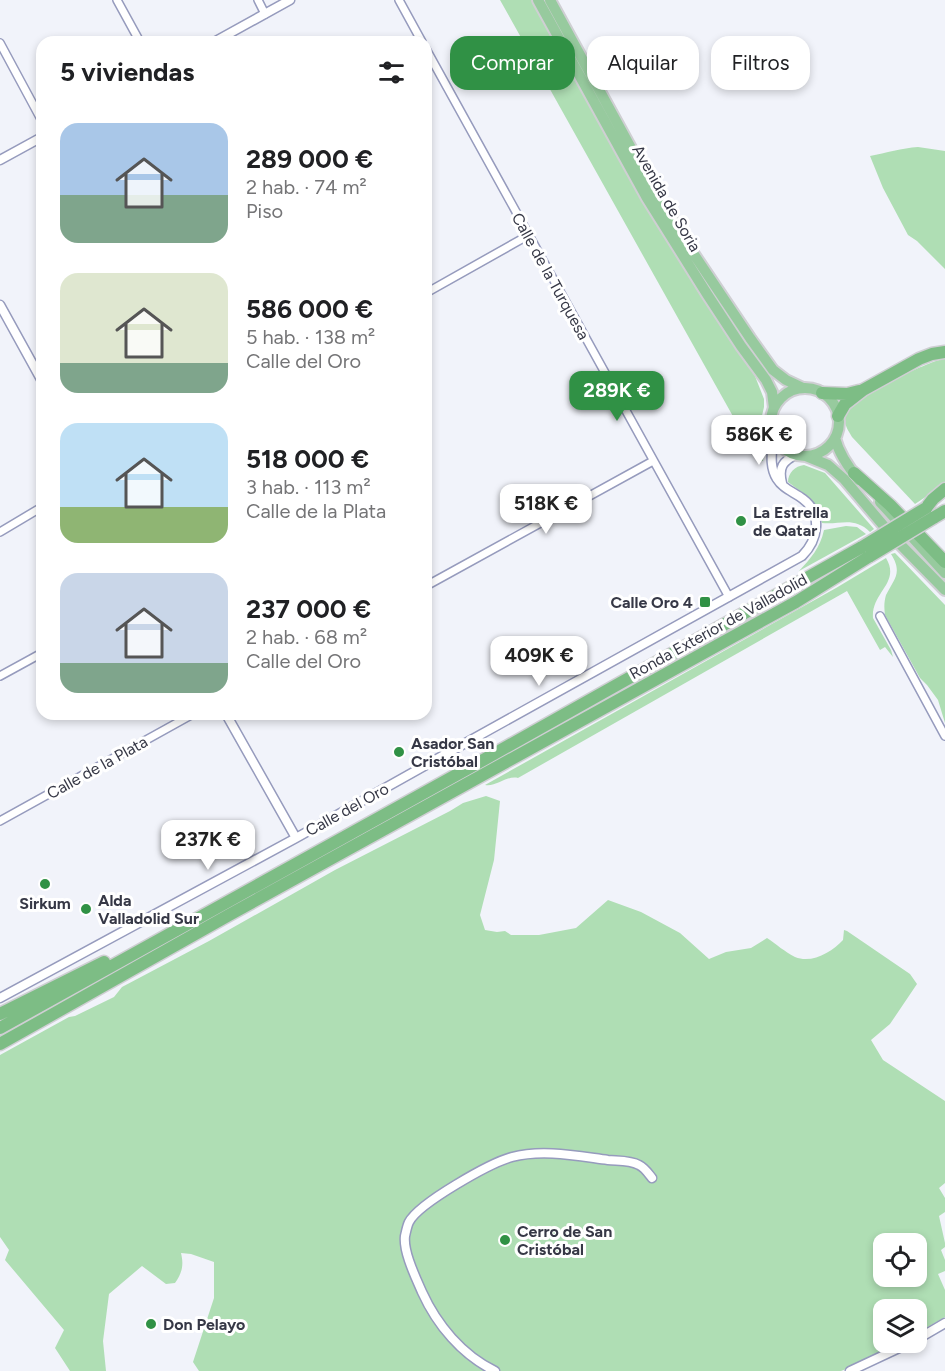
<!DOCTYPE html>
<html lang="es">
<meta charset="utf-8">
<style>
body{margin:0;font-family:Figtree,sans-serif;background:#f2f2f2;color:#202124;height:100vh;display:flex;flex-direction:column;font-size:22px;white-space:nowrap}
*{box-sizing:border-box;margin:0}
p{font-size:20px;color:#757577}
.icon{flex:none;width:33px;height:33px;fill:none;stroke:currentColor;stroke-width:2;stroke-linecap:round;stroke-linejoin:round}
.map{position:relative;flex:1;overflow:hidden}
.drawer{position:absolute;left:36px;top:36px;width:396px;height:684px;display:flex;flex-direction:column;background:#fff;border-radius:18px;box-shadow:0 3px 9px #0003}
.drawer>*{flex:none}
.top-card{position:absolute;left:450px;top:36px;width:405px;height:54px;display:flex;gap:12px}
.buttons{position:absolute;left:873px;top:1233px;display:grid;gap:12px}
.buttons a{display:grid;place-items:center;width:54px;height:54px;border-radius:12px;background:#fff;box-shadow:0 3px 9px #0003;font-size:30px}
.price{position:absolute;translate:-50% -51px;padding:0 14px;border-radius:12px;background:#fff;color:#222;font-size:20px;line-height:39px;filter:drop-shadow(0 2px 3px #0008)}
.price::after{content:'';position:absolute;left:50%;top:36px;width:18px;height:14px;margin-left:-9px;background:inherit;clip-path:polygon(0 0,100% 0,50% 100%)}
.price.selected{background:#309145;color:#fff}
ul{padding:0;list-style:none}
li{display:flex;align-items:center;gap:18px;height:150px;padding:0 24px}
li span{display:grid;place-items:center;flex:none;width:168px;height:120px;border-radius:18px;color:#555}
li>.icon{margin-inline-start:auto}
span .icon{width:72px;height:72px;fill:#fffc;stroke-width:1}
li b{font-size:26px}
h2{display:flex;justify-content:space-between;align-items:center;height:72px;padding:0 24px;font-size:26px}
.chip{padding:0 21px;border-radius:18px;background:#fff;box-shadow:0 3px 9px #0003;font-size:21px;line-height:54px}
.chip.selected{background:#309145;color:#fff}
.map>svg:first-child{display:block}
.green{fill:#afdeb4;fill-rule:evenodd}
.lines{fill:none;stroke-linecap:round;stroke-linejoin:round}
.minor-casing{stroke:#969bbd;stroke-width:10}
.tertiary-casing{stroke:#969bbd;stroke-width:11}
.trunk-casing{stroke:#cfcfd3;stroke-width:14}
.motorway-casing{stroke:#cfcfd3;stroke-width:15}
.minor{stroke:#fff;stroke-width:7}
.tertiary{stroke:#fff;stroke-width:8}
.trunk{stroke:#97ca9e;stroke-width:10}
.motorway{stroke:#7dbd85;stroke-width:12}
.motorway-bridge-casing{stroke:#cfcfd3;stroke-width:15;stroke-linecap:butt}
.motorway-bridge{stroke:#7dbd85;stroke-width:12}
.poi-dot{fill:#309145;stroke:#fff;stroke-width:2}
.labels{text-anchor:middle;stroke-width:6;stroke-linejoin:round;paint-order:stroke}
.street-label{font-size:16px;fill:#363846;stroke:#fff}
.poi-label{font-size:16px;font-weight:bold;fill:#363846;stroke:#fff;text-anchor:start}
</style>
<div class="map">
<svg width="945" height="1371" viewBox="0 0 945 1371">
<rect width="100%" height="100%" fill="#f1f3fa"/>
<path class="green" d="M 500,0 L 532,0 L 650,214 L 702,298 L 753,371 L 764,399 L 764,407 L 761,420 L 764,451 L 763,461 L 758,461 Z
M 918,147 L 945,151 L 945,269 L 917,241 L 908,235 L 883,188 L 870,156 C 886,153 902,148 918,147 Z
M 942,359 L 945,359 L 945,484 L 915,504 L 852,437 C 848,430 843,423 845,415 C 852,396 922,365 942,359 Z
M 804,465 L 825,473 L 874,529 L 870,532 C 854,516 840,525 822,523 L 817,507 L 811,499 L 788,482 C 788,473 795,466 804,465 Z
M 846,526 L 857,527 L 866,534 L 799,571 C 811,558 820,548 824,530 Z
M 895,553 L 945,605 L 945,723 L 938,700 L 927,685 L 920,678 L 885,615 C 884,608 884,602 886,595 C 894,579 903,573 891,554 Z
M 886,558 C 901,583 871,592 873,618 L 891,650 L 893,657 L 885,647 L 880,650 L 847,591 L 518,778 C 507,775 497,787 485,785 L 836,588 Z
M 486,796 L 500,801 L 494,860 L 480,915 L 485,930 L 497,932 L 505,931 L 511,935 L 539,935 L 576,928 L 608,900 L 641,912 L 680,933 L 709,959 L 726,952 L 751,948 L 767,938 C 776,944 785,952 795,957 C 812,964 832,952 843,940 L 844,930 L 847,931 L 910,974 L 917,984 L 890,1024 L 871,1040 L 883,1060 L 945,1101 L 945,1183 L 939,1188 L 945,1198 L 945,1212 L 939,1216 L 945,1243 L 945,1247 L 941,1250 L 945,1260 L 945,1271 L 938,1274 L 945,1290 L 945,1317 L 917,1333 L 916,1310 L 884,1310 L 884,1342 L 898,1343 L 861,1363 L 841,1371 L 199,1371 L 193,1362 L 214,1298 L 214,1262 L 191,1254 L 181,1253 C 184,1265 182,1273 175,1283 L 166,1284 L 142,1266 L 109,1294 L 103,1341 L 106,1371 L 70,1371 L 55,1348 L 64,1330 L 5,1260 L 9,1250 L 0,1237 L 0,1055 L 69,1017 L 75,1016 L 114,997 L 122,987 L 209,941 L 335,870 L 450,811 L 463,803 ZM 884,1244 L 916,1244 L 916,1276 L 884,1276 Z"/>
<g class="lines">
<defs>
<path id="minor" d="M 117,0 L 140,42
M 258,0 L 265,14
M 399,0 L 422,42
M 0,43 L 42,121
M 426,49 L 729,597
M 426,293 L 529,235
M 0,532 L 42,507
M 426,586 L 653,461
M 880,616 L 945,736
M 0,676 L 42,653
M 0,821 L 193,714"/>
<path id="tertiary" d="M 214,42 L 290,0
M 0,160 L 42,137
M 0,305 L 42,381
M 782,483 C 778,467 783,461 797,454
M 226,714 L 296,838
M 0,998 L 296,838 L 435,760 L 802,556 C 818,540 823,514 803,499 C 794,492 783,489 777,479 C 768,465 773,448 773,433
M 916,1340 L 945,1323
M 495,1371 C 462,1355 437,1325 422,1292 C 416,1278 403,1252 405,1236 C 406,1232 407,1226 409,1222 C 419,1203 490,1163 512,1157 C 543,1149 577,1156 608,1160 C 618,1161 630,1160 639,1165 C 645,1168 648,1173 652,1178
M 850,1371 L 912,1342"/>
<path id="trunk" d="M 538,0 L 647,198 L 707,294 L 741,346 L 766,380 L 772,392 L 774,408
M 550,0 L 655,192 L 689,247 L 750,338 L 773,370 L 786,380 L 803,388
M771 422a34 34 0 1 1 68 0a34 34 0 1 1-68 0Z
M 835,438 C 839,454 848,467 859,480
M 806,456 L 828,465 L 844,479 L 894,538 L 945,590
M 880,502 L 945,573"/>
<path id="motorway" d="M 822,393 L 847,394 L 859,391
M 838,416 L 845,404 L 863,390 L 919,359 L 932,354 L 945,352
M 854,473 L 890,505 L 945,562
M 926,508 L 933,499 L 945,489
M 933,518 L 945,511
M 0,1014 L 104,962
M 0,1028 L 485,759 L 862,547
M 0,1044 L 229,915 L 796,602 L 870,556"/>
</defs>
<use href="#minor" class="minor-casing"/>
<use href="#tertiary" class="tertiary-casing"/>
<use href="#trunk" class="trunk-casing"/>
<use href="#motorway" class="motorway-casing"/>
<use href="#minor" class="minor"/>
<use href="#tertiary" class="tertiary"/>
<use href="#trunk" class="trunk"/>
<use href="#motorway" class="motorway"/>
<defs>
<path id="motorway-bridge" d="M 862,547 L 926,508
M 870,556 L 933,518"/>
</defs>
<use href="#motorway-bridge" class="motorway-bridge-casing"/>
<use href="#motorway-bridge" class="motorway-bridge"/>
</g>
<g class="poi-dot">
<circle cx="741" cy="521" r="6"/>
<rect x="699" y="596" width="12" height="12" rx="3"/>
<circle cx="399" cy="752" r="6"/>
<circle cx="45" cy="884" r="6"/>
<circle cx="86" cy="909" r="6"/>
<circle cx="505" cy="1240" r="6"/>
<circle cx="151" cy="1324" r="6"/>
</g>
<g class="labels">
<g class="street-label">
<text transform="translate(667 198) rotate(60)" y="6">Avenida de Soria</text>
<text transform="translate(551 276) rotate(61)" y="6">Calle de la Turquesa</text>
<text transform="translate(718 626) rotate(-29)" y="6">Ronda Exterior de Valladolid</text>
<text transform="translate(97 767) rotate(-29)" y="6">Calle de la Plata</text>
<text transform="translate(347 809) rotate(-29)" y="6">Calle del Oro</text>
</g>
<g class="poi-label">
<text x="753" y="518">La Estrella<tspan x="753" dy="18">de Qatar</tspan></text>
<text x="693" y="608" text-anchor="end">Calle Oro 4</text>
<text x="411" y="749">Asador San<tspan x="411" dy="18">Cristóbal</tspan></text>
<text x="98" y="906">Alda<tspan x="98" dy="18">Valladolid Sur</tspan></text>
<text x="45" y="909" text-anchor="middle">Sirkum</text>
<text x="517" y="1237">Cerro de San<tspan x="517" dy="18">Cristóbal</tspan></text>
<text x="163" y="1330">Don Pelayo</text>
</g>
</g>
</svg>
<div class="buttons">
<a><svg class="icon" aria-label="locate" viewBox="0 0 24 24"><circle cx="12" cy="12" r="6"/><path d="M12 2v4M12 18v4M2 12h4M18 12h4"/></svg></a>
<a><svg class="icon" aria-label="layers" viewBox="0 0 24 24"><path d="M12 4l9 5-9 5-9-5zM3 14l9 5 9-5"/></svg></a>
</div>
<b class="price selected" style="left:617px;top:422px">289K €</b>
<b class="price" style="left:759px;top:466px">586K €</b>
<b class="price" style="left:546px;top:535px">518K €</b>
<b class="price" style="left:539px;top:687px">409K €</b>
<b class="price" style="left:208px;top:871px">237K €</b>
<div class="top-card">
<a class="chip selected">Comprar</a>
<a class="chip">Alquilar</a>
<a class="chip">Filtros</a>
</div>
<section class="drawer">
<h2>5 viviendas<svg class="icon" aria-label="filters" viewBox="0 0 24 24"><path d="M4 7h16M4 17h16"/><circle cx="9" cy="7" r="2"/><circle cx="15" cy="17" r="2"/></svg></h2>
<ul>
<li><span style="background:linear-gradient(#a9c7e8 60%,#7fa58c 0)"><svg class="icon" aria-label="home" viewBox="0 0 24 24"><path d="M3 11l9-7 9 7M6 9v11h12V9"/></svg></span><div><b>289 000 €</b><p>2 hab. · 74 m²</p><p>Piso</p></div></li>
<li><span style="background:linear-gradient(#dfe7d0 75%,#7fa58c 0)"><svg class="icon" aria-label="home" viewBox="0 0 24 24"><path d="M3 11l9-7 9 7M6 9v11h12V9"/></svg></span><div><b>586 000 €</b><p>5 hab. · 138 m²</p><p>Calle del Oro</p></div></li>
<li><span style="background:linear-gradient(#bfe0f5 70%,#8fb573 0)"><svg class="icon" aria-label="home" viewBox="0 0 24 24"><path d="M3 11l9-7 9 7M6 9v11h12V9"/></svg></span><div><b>518 000 €</b><p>3 hab. · 113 m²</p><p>Calle de la Plata</p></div></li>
<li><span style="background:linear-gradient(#c9d6e8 75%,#7fa58c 0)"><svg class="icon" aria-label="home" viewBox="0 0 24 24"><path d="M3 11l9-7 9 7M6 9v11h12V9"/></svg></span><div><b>237 000 €</b><p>2 hab. · 68 m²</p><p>Calle del Oro</p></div></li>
</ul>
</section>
</div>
